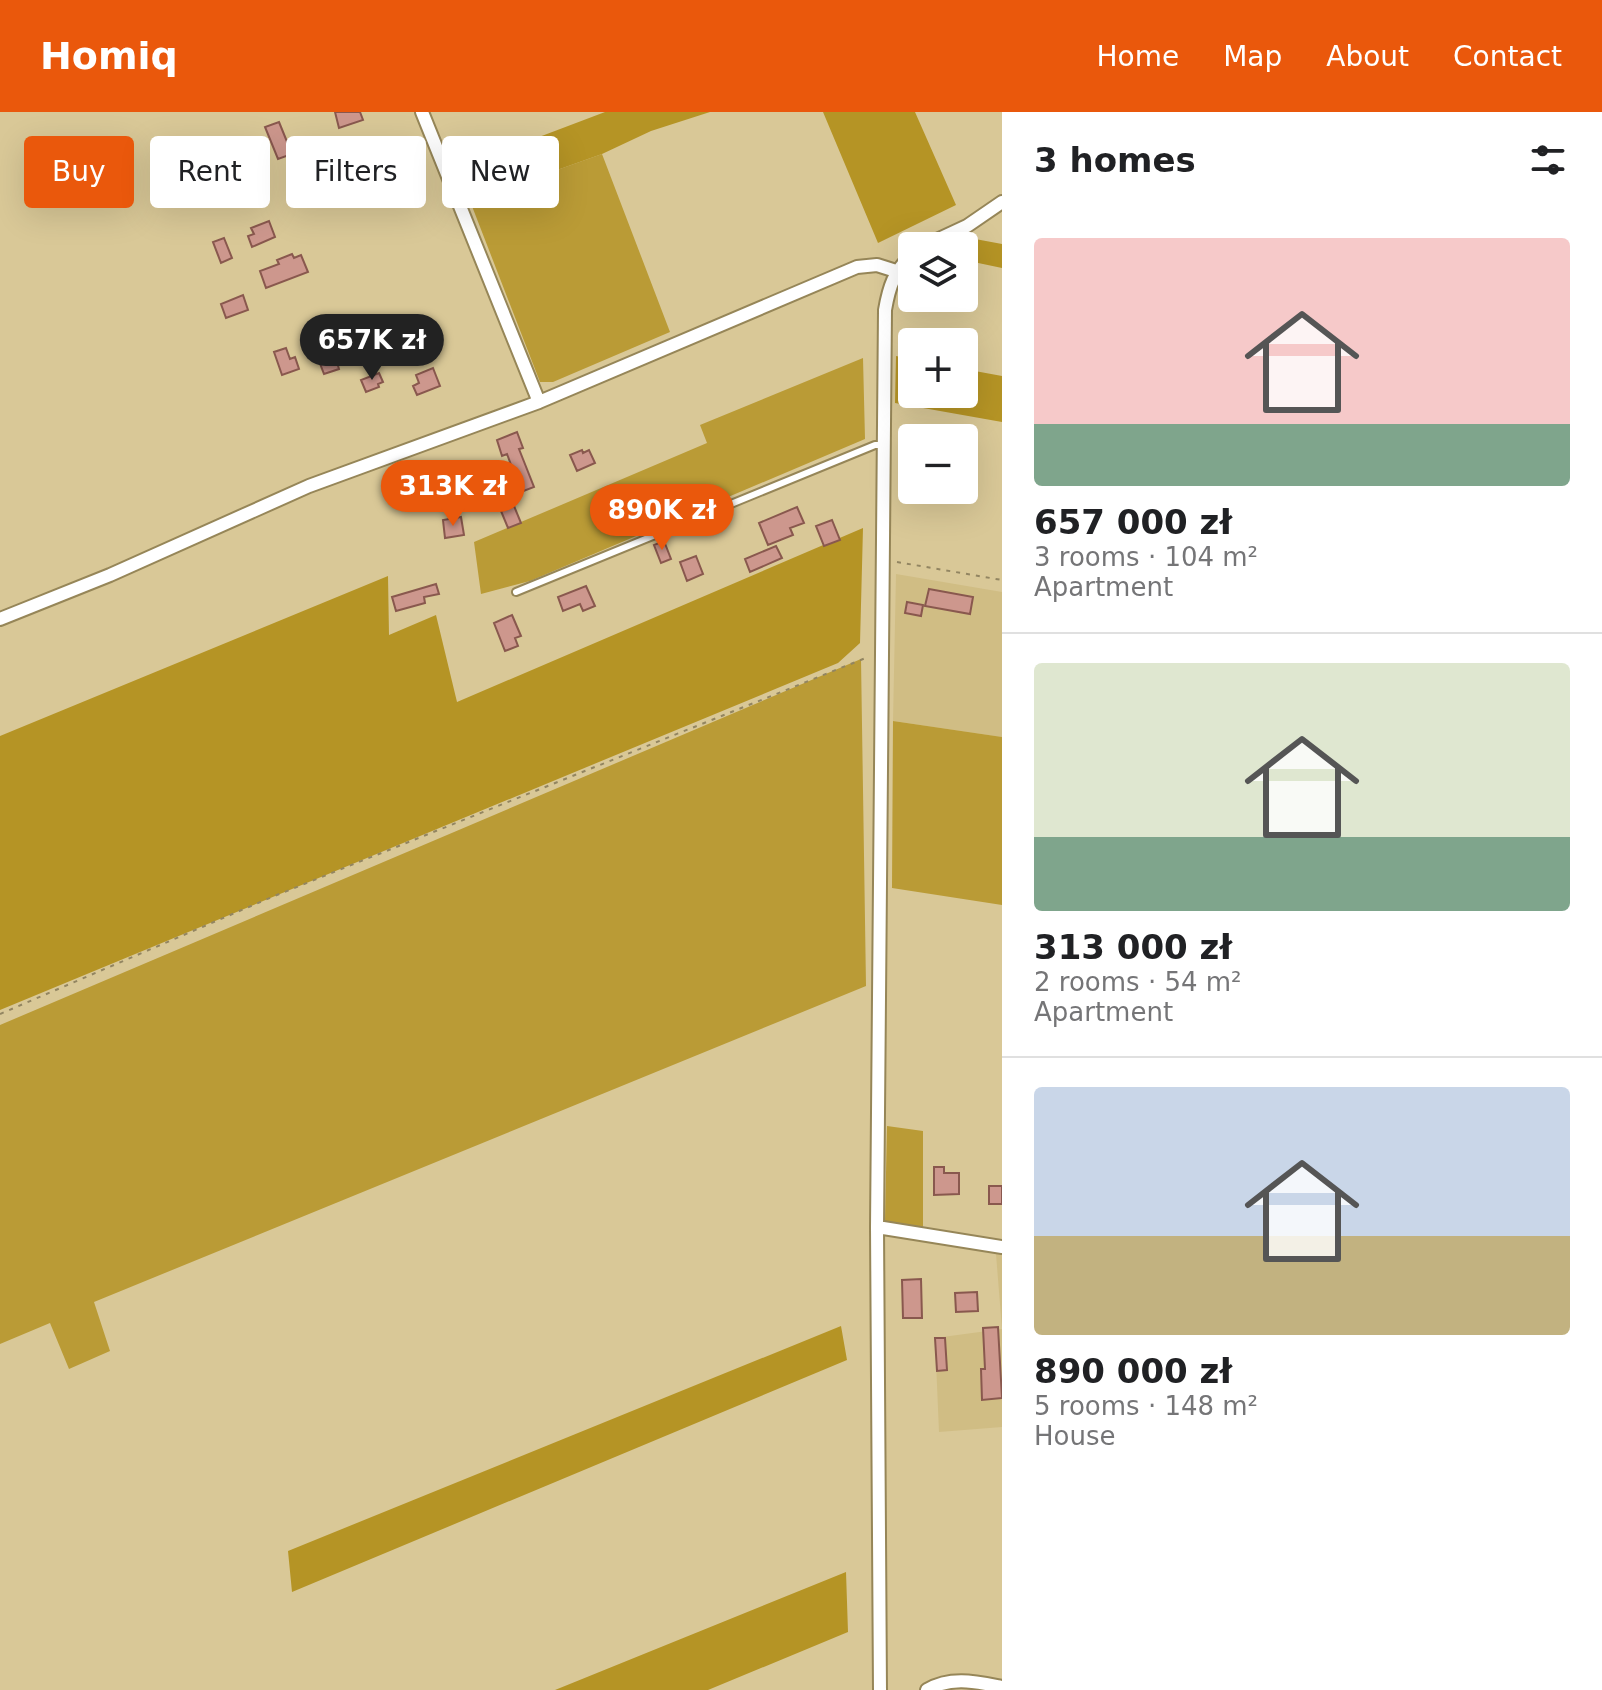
<!DOCTYPE html>
<meta charset="utf-8">
<style>
body{margin:0;font-family:"DejaVu Sans",sans-serif;background:#f6f6f6;color:#202124;height:100vh;display:flex;flex-direction:column;font-size:30px;white-space:nowrap}
*{box-sizing:border-box;margin:0}
p{font-size:26px;color:#757577}
.icon{flex:none;width:44px;height:44px;fill:none;stroke:currentColor;stroke-width:2;stroke-linecap:round;stroke-linejoin:round}
.map{position:relative;flex:1;overflow:hidden}
.drawer{display:flex;flex-direction:column;background:#fff;width:600px}
.drawer>*{flex:none}
.hud{position:absolute;left:24px;top:24px;width:760px;height:72px;display:flex;gap:16px}
.fabs{position:absolute;left:898px;top:120px;display:grid;gap:16px}
.fabs a{display:grid;place-items:center;width:80px;height:80px;border-radius:8px;background:#fff;box-shadow:0 8px 32px #0002;font-size:40px}
.price{position:absolute;translate:-50% -68px;padding:0 18px;border-radius:28px;background:#ea580c;color:#fff;font-size:26px;line-height:52px;filter:drop-shadow(0 2px 4px #0008)}
.price::after{content:'';position:absolute;left:50%;top:48px;width:24px;height:18px;margin-left:-12px;background:inherit;clip-path:polygon(0 0,100% 0,50% 100%)}
.price.current{background:#222;color:#fff}
ul{padding:0;list-style:none}
li{display:grid;align-content:center;gap:16px;height:424px;padding:0 32px}
li+li{border-top:2px solid #e0e0e0}
li span{display:grid;place-items:center;height:248px;border-radius:8px;color:#555}
li>.icon{margin-inline-start:auto}
span .icon{width:144px;height:144px;fill:#fffc;stroke-width:1}
li b{font-size:34px}
h2{display:flex;justify-content:space-between;align-items:center;height:96px;padding:0 32px;font-size:34px}
.chip{padding:0 28px;border-radius:8px;background:#fff;box-shadow:0 8px 32px #0002;font-size:28px;line-height:72px}
.chip.current{background:#ea580c;color:#fff}
header{display:flex;align-items:center;gap:48px;box-sizing:border-box;height:112px;padding:0 40px;background:#ea580c;color:#fff}
header strong{font-size:38px}
nav{display:flex;gap:44px;margin-inline-start:auto;font-size:28px}
main{display:flex;flex:1;min-height:0}
.map>svg:first-child{display:block}
.built{fill:#d0bd84}
.green{fill:#ba9b36}
.forest{fill:#b59425}
.building{fill:#cd978d;stroke:#89584e;stroke-width:2}
.lines{fill:none;stroke-linecap:round;stroke-linejoin:round}
.lane-casing{stroke:#968658;stroke-width:10}
.street-casing{stroke:#968658;stroke-width:16}
.path{stroke:#928561;stroke-width:2;stroke-dasharray:4 6;stroke-linecap:butt}
.lane{stroke:#fff;stroke-width:6}
.street{stroke:#fff;stroke-width:12}
</style>
<header>
<strong>Homiq</strong>
<nav><a>Home</a><a>Map</a><a>About</a><a>Contact</a></nav>
</header>
<main>
<div class="map">
<svg width="1002" height="1578" viewBox="0 0 1002 1578">
<rect width="100%" height="100%" fill="#d9c897"/>
<path class="built" d="M 896,462 L 1002,480 L 1002,625 L 893,609 Z
M 996,1142 L 1002,1143 L 1002,1315 L 939,1320 L 935,1226 L 1002,1217 Z"/>
<path class="green" d="M 602,42 L 670,220 L 553,270 L 540,270 L 470,89 Z
M 863,246 L 865,327 L 530,469 L 481,482 L 474,430 L 707,331 L 700,313 Z
M 861,547 L 866,874 L 94,1190 L 110,1239 L 69,1257 L 50,1211 L 0,1232 L 0,913 Z
M 893,609 L 1002,625 L 1002,793 L 892,776 Z
M 887,1014 L 923,1019 L 923,1116 L 885,1109 Z"/>
<path class="forest" d="M 605,0 L 710,0 L 651,19 L 602,42 L 470,89 L 462,54 Z
M 823,0 L 915,0 L 956,93 L 878,131 Z
M 959,124 L 1002,132 L 1002,156 L 964,148 L 964,134 L 943,134 Z
M 896,244 L 912,247 L 912,282 L 964,282 L 964,257 L 1002,264 L 1002,310 L 895,291 Z
M 863,416 L 860,531 L 838,551 L 0,898 L 0,624 L 388,464 L 389,523 L 436,503 L 457,590 Z
M 841,1214 L 847,1248 L 292,1480 L 288,1439 Z
M 846,1460 L 848,1520 L 708,1578 L 555,1578 Z"/>
<path class="building" d="M 335,0 L 360,0 L 363,8 L 339,16 Z
M 279,10 L 292,42 L 278,47 L 265,15 Z
M 325,30 L 328,40 L 299,50 L 296,40 Z
M 269,109 L 275,125 L 252,135 L 248,124 L 254,122 L 251,116 Z
M 224,126 L 232,146 L 221,151 L 213,130 Z
M 292,142 L 294,146 L 301,143 L 308,160 L 266,176 L 260,159 L 279,152 L 277,148 Z
M 243,183 L 248,198 L 226,206 L 221,192 Z
M 286,236 L 290,247 L 295,245 L 299,257 L 282,263 L 274,240 Z
M 335,244 L 339,257 L 324,262 L 319,249 Z
M 433,256 L 440,274 L 417,283 L 413,274 L 419,271 L 416,263 Z
M 379,261 L 383,270 L 378,272 L 379,275 L 366,280 L 361,268 Z
M 517,320 L 523,336 L 519,337 L 534,375 L 521,380 L 507,342 L 502,344 L 497,328 Z
M 582,338 L 583,341 L 589,338 L 595,351 L 577,359 L 570,343 Z
M 422,375 L 423,392 L 409,393 L 405,376 Z
M 514,394 L 521,411 L 508,416 L 501,399 Z
M 797,395 L 804,411 L 790,416 L 793,423 L 768,433 L 759,411 Z
M 461,405 L 464,423 L 445,426 L 443,408 Z
M 832,408 L 840,428 L 824,434 L 816,414 Z
M 664,429 L 671,447 L 661,451 L 654,433 Z
M 776,434 L 782,446 L 750,460 L 745,447 Z
M 696,444 L 703,462 L 687,469 L 680,450 Z
M 436,472 L 439,482 L 424,485 L 425,491 L 396,499 L 392,485 Z
M 586,474 L 595,494 L 583,499 L 580,492 L 563,499 L 558,485 Z
M 929,477 L 973,485 L 970,502 L 925,494 Z
M 907,490 L 923,493 L 921,504 L 905,501 Z
M 512,503 L 521,524 L 515,526 L 518,534 L 505,539 L 494,511 Z
M 934,1055 L 944,1055 L 944,1061 L 959,1061 L 959,1082 L 934,1083 Z
M 989,1074 L 1002,1074 L 1002,1092 L 989,1092 Z
M 921,1167 L 922,1206 L 903,1206 L 902,1168 Z
M 977,1180 L 978,1199 L 956,1200 L 955,1181 Z
M 998,1215 L 1002,1286 L 982,1288 L 981,1257 L 985,1257 L 983,1216 Z
M 935,1226 L 945,1226 L 947,1258 L 937,1259 Z"/>
<g class="lines">
<defs>
<path id="lane" d="M 516,480 L 875,333 L 883,333"/>
<path id="street" d="M 422,0 L 539,290
M 924,134 L 967,114 L 1002,90
M 0,507 L 110,463 L 309,374 L 539,290 L 857,155 L 877,153 L 896,159
M 877,1115 L 1002,1135
M 880,1578 L 877,1115 L 885,198 C 889,175 894,159 912,143
M 927,1578 C 951,1564 976,1570 1002,1575"/>
</defs>
<use href="#lane" class="lane-casing"/>
<use href="#street" class="street-casing"/>
<path class="path" d="M 897,450 L 1002,468
M 0,902 L 272,785 L 868,545"/>
<use href="#lane" class="lane"/>
<use href="#street" class="street"/>
</g>
</svg>
<div class="fabs">
<a><svg class="icon" aria-label="layers" viewBox="0 0 24 24"><path d="M12 4l9 5-9 5-9-5zM3 14l9 5 9-5"/></svg></a>
<a>+</a>
<a>−</a>
</div>
<b class="price current" style="left:372px;top:270px">657K zł</b>
<b class="price" style="left:453px;top:416px">313K zł</b>
<b class="price" style="left:662px;top:440px">890K zł</b>
<div class="hud">
<a class="chip current">Buy</a>
<a class="chip">Rent</a>
<a class="chip">Filters</a>
<a class="chip">New</a>
</div>
</div>
<section class="drawer">
<h2>3 homes<svg class="icon" aria-label="filters" viewBox="0 0 24 24"><path d="M4 7h16M4 17h16"/><circle cx="9" cy="7" r="2"/><circle cx="15" cy="17" r="2"/></svg></h2>
<ul>
<li><span style="background:linear-gradient(#f6c9c9 75%,#7fa58c 0)"><svg class="icon" aria-label="home" viewBox="0 0 24 24"><path d="M3 11l9-7 9 7M6 9v11h12V9"/></svg></span><div><b>657 000 zł</b><p>3 rooms · 104 m²</p><p>Apartment</p></div></li>
<li><span style="background:linear-gradient(#dfe7d0 70%,#7fa58c 0)"><svg class="icon" aria-label="home" viewBox="0 0 24 24"><path d="M3 11l9-7 9 7M6 9v11h12V9"/></svg></span><div><b>313 000 zł</b><p>2 rooms · 54 m²</p><p>Apartment</p></div></li>
<li><span style="background:linear-gradient(#c9d6e8 60%,#c2b280 0)"><svg class="icon" aria-label="home" viewBox="0 0 24 24"><path d="M3 11l9-7 9 7M6 9v11h12V9"/></svg></span><div><b>890 000 zł</b><p>5 rooms · 148 m²</p><p>House</p></div></li>
</ul>
</section>
</main>
